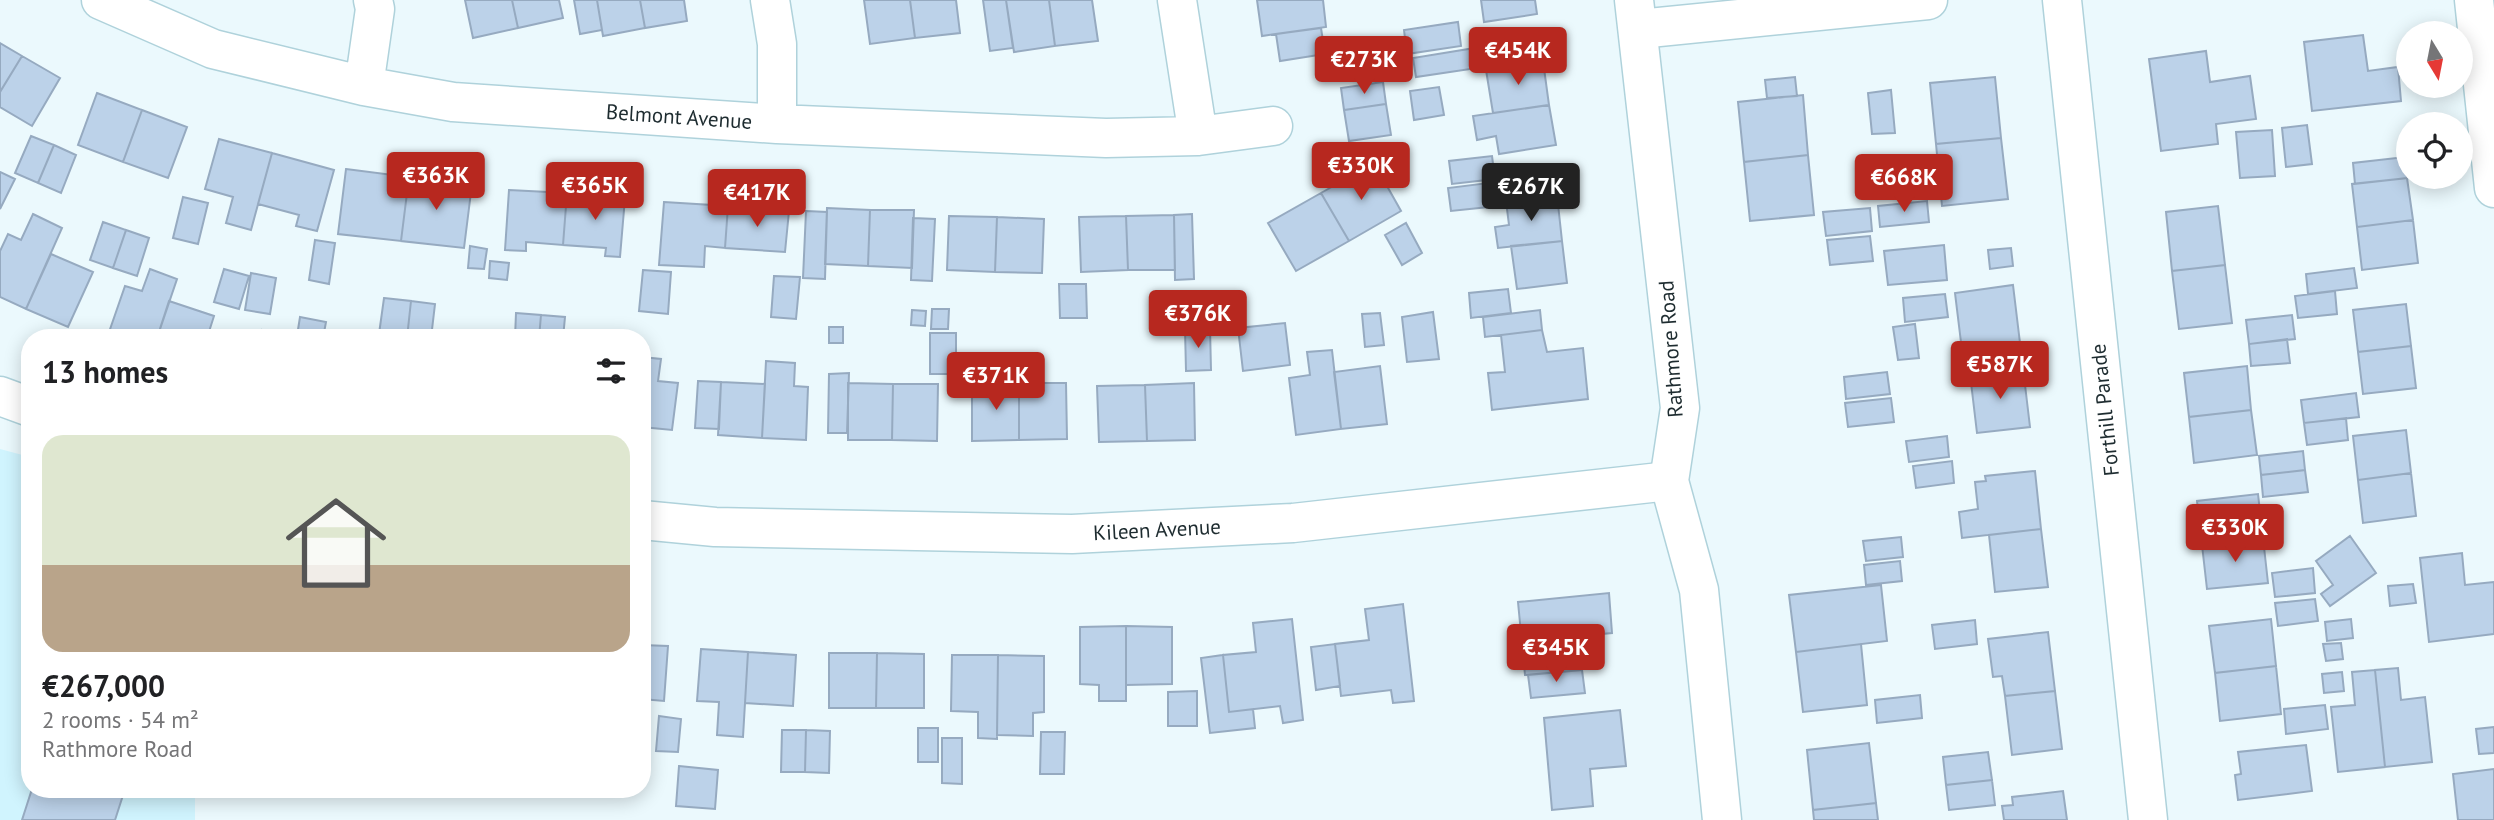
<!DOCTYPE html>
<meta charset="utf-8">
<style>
body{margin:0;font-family:"PT Sans",sans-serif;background:#f6f6f6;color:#202124;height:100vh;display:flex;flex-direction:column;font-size:26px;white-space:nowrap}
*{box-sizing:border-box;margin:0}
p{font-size:23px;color:#757577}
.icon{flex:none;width:38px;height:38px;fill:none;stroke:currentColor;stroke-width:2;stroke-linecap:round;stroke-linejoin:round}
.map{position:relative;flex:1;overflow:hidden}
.details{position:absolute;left:21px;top:329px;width:630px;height:469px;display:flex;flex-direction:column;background:#fff;border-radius:28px;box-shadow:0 4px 18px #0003}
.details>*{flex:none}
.needle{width:46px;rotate:170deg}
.controls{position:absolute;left:2396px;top:21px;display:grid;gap:14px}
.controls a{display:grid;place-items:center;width:77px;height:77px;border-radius:50%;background:#fff;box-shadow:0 4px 18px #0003;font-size:35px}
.price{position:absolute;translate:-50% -60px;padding:0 16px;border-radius:7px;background:#b7281f;color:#fff;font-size:23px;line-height:46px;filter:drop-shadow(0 2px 4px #0008)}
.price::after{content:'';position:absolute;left:50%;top:42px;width:21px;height:16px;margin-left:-10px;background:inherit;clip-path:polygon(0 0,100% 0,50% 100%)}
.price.current{background:#222;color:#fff}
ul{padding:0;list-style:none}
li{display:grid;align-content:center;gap:14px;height:371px;padding:0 21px}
li span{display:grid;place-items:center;height:217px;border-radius:21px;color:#555}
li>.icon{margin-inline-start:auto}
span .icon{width:126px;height:126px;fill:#fffc;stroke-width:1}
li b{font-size:30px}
h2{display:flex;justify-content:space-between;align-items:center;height:84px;padding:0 21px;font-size:30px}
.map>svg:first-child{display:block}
.built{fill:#d0f4fe}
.building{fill:#bcd2e9;stroke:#96aac0;stroke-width:2}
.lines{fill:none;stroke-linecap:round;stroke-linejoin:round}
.minor-casing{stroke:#afd2db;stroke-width:41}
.tertiary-casing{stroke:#afd2db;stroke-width:41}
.minor{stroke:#fff;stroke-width:38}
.tertiary{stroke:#fff;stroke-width:38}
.labels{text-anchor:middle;stroke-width:5;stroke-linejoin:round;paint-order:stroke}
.street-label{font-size:21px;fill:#1e2c30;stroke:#fff}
</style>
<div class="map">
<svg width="2494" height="820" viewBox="0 0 2494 820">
<rect width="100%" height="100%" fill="#ebf9fd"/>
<path class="built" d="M 0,449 L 30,457 L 30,789 L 195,789 L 195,820 L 0,820 Z"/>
<path class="building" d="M 465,0 L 512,0 L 518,28 L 473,38 Z
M 512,0 L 559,0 L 563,18 L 518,28 Z
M 574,0 L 597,0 L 602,30 L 580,34 Z
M 597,0 L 640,0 L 645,28 L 603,36 Z
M 640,0 L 684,0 L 687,21 L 645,28 Z
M 864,0 L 910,0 L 915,38 L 870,44 Z
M 910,0 L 956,0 L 960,33 L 915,38 Z
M 983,0 L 1006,0 L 1013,48 L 990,51 Z
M 1006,0 L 1049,0 L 1055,46 L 1014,52 Z
M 1049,0 L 1092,0 L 1098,41 L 1055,46 Z
M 1257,0 L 1323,0 L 1326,27 L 1262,36 Z
M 1481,0 L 1535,0 L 1537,14 L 1484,22 Z
M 1458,22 L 1461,46 L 1407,54 L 1404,30 Z
M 1321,28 L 1325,54 L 1280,61 L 1276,34 Z
M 2363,35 L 2368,71 L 2398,67 L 2401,101 L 2312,111 L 2304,42 Z
M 0,43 L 22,56 L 0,92 Z
M 1481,47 L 1484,67 L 1416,77 L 1413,58 Z
M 2206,51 L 2210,82 L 2250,76 L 2256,119 L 2216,124 L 2218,144 L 2161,151 L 2149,59 Z
M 22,56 L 60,78 L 32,126 L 0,107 L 0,92 Z
M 1543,61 L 1549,105 L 1493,113 L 1486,70 Z
M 1795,77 L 1797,96 L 1767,98 L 1765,80 Z
M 1995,77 L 2001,138 L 1936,144 L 1930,83 Z
M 1383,82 L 1386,104 L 1344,110 L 1341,88 Z
M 1439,87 L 1444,115 L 1414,120 L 1410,91 Z
M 1891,90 L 1895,133 L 1872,134 L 1868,93 Z
M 97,93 L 142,110 L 123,162 L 78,145 Z
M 1803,95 L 1808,155 L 1744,162 L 1738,102 Z
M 1386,104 L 1391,135 L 1349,141 L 1344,110 Z
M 1549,105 L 1556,145 L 1499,154 L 1496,136 L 1477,140 L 1473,116 Z
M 142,110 L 187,127 L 168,178 L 123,162 Z
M 2307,125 L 2312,164 L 2286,167 L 2282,128 Z
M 2272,130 L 2275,176 L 2240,178 L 2236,132 Z
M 31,136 L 54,145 L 38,183 L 15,173 Z
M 2001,138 L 2008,199 L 1942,206 L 1936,144 Z
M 219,139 L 272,153 L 251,230 L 226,223 L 233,197 L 205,189 Z
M 54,145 L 76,155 L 61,193 L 38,183 Z
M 272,153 L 334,170 L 317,231 L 296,226 L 299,215 L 258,204 Z
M 1808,155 L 1814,215 L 1750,221 L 1744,162 Z
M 1492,156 L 1495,179 L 1452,184 L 1449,161 Z
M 2405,157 L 2407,178 L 2355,184 L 2353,163 Z
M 1374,163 L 1401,211 L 1349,241 L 1321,193 Z
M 346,169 L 409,177 L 401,241 L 338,234 Z
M 0,172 L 15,179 L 0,209 Z
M 409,177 L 472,184 L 464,248 L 401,241 Z
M 2407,178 L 2413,220 L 2357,227 L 2352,184 Z
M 1496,182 L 1498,206 L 1451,211 L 1448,188 Z
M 509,190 L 567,193 L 563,245 L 526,242 L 526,251 L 505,250 Z
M 567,193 L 625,198 L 620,257 L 605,256 L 606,248 L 563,245 Z
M 1321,193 L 1349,241 L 1296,271 L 1268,223 Z
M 1557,195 L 1562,241 L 1498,248 L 1495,227 L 1509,225 L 1506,201 Z
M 183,197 L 208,203 L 198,244 L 173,238 Z
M 1927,201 L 1929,222 L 1880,227 L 1878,206 Z
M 664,202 L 728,206 L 725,248 L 705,246 L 704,267 L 659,265 Z
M 728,206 L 789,211 L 785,252 L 725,248 Z
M 2218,206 L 2225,265 L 2172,271 L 2166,212 Z
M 827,208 L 870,210 L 868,266 L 825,264 Z
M 1870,208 L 1872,231 L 1826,236 L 1823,212 Z
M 870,210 L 914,210 L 912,268 L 868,266 Z
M 806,211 L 827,212 L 825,279 L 803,278 Z
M 33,214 L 62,228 L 26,309 L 0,297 L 0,251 L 8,234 L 21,240 Z
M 1192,214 L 1194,279 L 1175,280 L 1174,215 Z
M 1174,215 L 1175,270 L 1128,270 L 1126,216 Z
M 949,216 L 997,217 L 995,272 L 947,270 Z
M 1126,216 L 1128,270 L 1081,272 L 1079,217 Z
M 997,217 L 1044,219 L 1042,273 L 995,272 Z
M 913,218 L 935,219 L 932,281 L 911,280 Z
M 2413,220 L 2418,263 L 2362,270 L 2357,227 Z
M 103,222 L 126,230 L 113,268 L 90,260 Z
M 1406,223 L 1422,253 L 1402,265 L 1385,235 Z
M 126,230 L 149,238 L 137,276 L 113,268 Z
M 1870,236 L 1873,261 L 1830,265 L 1827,240 Z
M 315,240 L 335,243 L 329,284 L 309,280 Z
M 1562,241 L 1567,283 L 1517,289 L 1511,246 Z
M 1944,245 L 1947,280 L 1888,285 L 1884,251 Z
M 470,246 L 487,249 L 484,269 L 468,268 Z
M 2011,248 L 2013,266 L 1990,269 L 1988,250 Z
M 51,254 L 93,272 L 68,327 L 26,309 Z
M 490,261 L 509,263 L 507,280 L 489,278 Z
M 2225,265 L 2232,323 L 2179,329 L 2172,271 Z
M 2354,268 L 2357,288 L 2308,294 L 2306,274 Z
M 150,269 L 177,279 L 157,338 L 107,338 L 125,286 L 142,291 Z
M 224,269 L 249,276 L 239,309 L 214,302 Z
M 643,270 L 671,272 L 668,314 L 639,311 Z
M 251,273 L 276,278 L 270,314 L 245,310 Z
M 774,276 L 800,277 L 796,319 L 771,317 Z
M 1059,284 L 1086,284 L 1087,318 L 1060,318 Z
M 2013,285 L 2023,368 L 1965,375 L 1955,293 Z
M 1508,289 L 1511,313 L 1471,318 L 1469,293 Z
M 2335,291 L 2337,314 L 2298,318 L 2295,296 Z
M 1945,294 L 1948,317 L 1905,322 L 1903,298 Z
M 384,298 L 411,301 L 407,338 L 379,334 Z
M 169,301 L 214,316 L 207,338 L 157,338 Z
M 411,301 L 435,304 L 431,338 L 407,338 Z
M 2406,304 L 2411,346 L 2358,352 L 2353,310 Z
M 932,309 L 949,309 L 948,329 L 931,329 Z
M 912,310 L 926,311 L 925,326 L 911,325 Z
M 1540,310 L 1542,330 L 1485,337 L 1483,317 Z
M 1433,312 L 1439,359 L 1407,362 L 1402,317 Z
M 516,313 L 541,315 L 539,338 L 515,338 Z
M 1380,313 L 1384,345 L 1365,347 L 1362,314 Z
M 541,315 L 565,317 L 563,338 L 539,338 Z
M 2292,315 L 2295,339 L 2249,344 L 2246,320 Z
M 300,317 L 326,322 L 323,338 L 261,338 L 262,330 L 297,336 Z
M 1285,323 L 1290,365 L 1243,371 L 1238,328 Z
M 1915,324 L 1919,358 L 1898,360 L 1893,327 Z
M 829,327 L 843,327 L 843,343 L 829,343 Z
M 1210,328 L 1211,370 L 1186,371 L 1185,329 Z
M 1542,330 L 1547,352 L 1583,348 L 1588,399 L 1492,410 L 1488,373 L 1505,372 L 1501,335 Z
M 930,333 L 956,333 L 956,374 L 930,374 Z
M 2287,339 L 2290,363 L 2251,366 L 2249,344 Z
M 2411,346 L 2416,388 L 2363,394 L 2358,352 Z
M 1332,350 L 1341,429 L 1296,435 L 1289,378 L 1310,375 L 1307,352 Z
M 642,357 L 661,359 L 658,381 L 678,383 L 672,430 L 642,427 Z
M 766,361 L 795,363 L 794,386 L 808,387 L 806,440 L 762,438 Z
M 1380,366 L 1387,424 L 1341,429 L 1334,372 Z
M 2247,366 L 2251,410 L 2189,417 L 2184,373 Z
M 2023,368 L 2030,427 L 1977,433 L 1970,374 Z
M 1887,372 L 1890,394 L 1846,399 L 1844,377 Z
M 849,373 L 847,433 L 828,433 L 829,374 Z
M 698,381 L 721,382 L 719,429 L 695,428 Z
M 721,382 L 765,384 L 762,438 L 718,435 Z
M 848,383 L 893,384 L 892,440 L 848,440 Z
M 1019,383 L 1019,440 L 972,441 L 972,384 Z
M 1019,383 L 1066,383 L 1067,439 L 1019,440 Z
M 1194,383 L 1195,440 L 1147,441 L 1145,385 Z
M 893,384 L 938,384 L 937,441 L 892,440 Z
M 1145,385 L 1147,441 L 1099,442 L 1097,386 Z
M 2356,393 L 2359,417 L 2304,423 L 2301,400 Z
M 1891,398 L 1894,422 L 1848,427 L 1845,403 Z
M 2251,410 L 2257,455 L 2194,463 L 2189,417 Z
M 2346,418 L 2348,440 L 2307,445 L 2304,423 Z
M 2406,430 L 2411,473 L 2358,480 L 2353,436 Z
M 1947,436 L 1949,457 L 1909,462 L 1906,441 Z
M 2303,451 L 2305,470 L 2261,475 L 2259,456 Z
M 1952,461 L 1954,483 L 1916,488 L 1913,466 Z
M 2305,470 L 2308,492 L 2263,497 L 2261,475 Z
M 2035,471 L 2041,529 L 1962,538 L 1959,512 L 1978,509 L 1975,482 L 1986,481 L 1985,476 Z
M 2411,473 L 2416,516 L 2363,523 L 2358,480 Z
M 2258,494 L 2263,538 L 2202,545 L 2197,501 Z
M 2041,529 L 2048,587 L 1995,592 L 1989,535 Z
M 2350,536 L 2376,573 L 2330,606 L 2321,594 L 2333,585 L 2316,561 Z
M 1901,537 L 1903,557 L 1866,561 L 1863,541 Z
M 2263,538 L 2268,583 L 2207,589 L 2202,545 Z
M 2462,553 L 2465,585 L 2494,582 L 2494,634 L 2429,642 L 2420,558 Z
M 1900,561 L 1902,581 L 1866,585 L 1864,565 Z
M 2313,568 L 2315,593 L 2275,597 L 2272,573 Z
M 2413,584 L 2416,603 L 2390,606 L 2388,586 Z
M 1881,585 L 1887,641 L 1796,652 L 1789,595 Z
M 1609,593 L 1612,633 L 1579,636 L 1582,670 L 1525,675 L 1518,602 Z
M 2315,599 L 2318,621 L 2278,626 L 2275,603 Z
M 1403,604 L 1414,701 L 1393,703 L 1391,690 L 1341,696 L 1335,644 L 1369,640 L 1365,609 Z
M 1292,619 L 1303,720 L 1283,723 L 1280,706 L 1229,712 L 1223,655 L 1256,652 L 1253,623 Z
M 2271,619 L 2276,666 L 2215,673 L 2209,626 Z
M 2351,619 L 2353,638 L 2327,641 L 2325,622 Z
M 1975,620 L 1977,644 L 1935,649 L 1932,625 Z
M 1126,626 L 1126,701 L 1099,701 L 1099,685 L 1080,684 L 1080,627 Z
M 1126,626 L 1172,627 L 1172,684 L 1126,685 Z
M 2048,632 L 2055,691 L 2005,696 L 2002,676 L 1993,677 L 1988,639 Z
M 2341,643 L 2343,659 L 2326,661 L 2323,644 Z
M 1335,644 L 1340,686 L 1316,690 L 1311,647 Z
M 1861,644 L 1867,705 L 1803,712 L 1796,652 Z
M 642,645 L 668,646 L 664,701 L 642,699 Z
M 701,649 L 748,652 L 743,737 L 717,735 L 719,702 L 697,701 Z
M 748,652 L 796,655 L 793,706 L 745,703 Z
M 829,653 L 877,653 L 876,708 L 829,708 Z
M 877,653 L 924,654 L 924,708 L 876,708 Z
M 952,655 L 998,655 L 997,739 L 978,738 L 978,712 L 951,711 Z
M 998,655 L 1044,656 L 1044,712 L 1033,713 L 1033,736 L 997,735 Z
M 1223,655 L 1229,712 L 1253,709 L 1255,728 L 1210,733 L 1201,658 Z
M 2276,666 L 2281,714 L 2220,721 L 2215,673 Z
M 2398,668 L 2401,700 L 2425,697 L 2432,762 L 2385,767 L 2375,670 Z
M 1582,670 L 1585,693 L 1531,698 L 1528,675 Z
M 2375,670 L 2385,767 L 2338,772 L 2331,707 L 2355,705 L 2352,672 Z
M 2342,672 L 2344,691 L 2324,693 L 2322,674 Z
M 1197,691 L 1197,726 L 1168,726 L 1168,692 Z
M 2055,691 L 2062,749 L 2012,755 L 2005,696 Z
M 1920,695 L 1922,718 L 1877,723 L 1875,700 Z
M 2325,705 L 2328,729 L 2286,734 L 2284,709 Z
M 1620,710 L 1626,766 L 1590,769 L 1593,806 L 1552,810 L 1544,718 Z
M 659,716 L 681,719 L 678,752 L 656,751 Z
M 2494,727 L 2494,753 L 2479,754 L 2476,729 Z
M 918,728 L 938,728 L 938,762 L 918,762 Z
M 782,730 L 806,730 L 805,772 L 781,772 Z
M 806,730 L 830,731 L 829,773 L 805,772 Z
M 1041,732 L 1065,732 L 1064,774 L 1040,774 Z
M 942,738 L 962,738 L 962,784 L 942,783 Z
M 1869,743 L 1876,803 L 1813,810 L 1807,750 Z
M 2306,745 L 2312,791 L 2238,800 L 2235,775 L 2241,774 L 2238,752 Z
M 1988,752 L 1992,780 L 1946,785 L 1943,757 Z
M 679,766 L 718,770 L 715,809 L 676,806 Z
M 2494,769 L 2494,820 L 2458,820 L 2453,774 Z
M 1992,780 L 1995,805 L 1949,810 L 1946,785 Z
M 32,789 L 125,789 L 115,820 L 22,820 Z
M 2063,791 L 2067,820 L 2004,820 L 2002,806 L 2013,805 L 2012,797 Z
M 1876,803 L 1878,820 L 1814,820 L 1813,810 Z"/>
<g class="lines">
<defs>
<path id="minor" d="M 101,0 L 213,49 L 364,86 L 453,102 L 777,124 L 1106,138 L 1198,136 L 1273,126
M 770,0 L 777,44 L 777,124
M 1177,0 L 1198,136
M 2062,0 L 2148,820
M 2474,0 L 2494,188
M 1639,29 L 1928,0
M 364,86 L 375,9 L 373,0
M 0,396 L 30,407
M 642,520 L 715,527 L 1072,534 L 1293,523 L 1669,481"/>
<path id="tertiary" d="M 1634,0 L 1680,408 L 1669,481 L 1699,590 L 1722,820"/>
</defs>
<use href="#minor" class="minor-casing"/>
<use href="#tertiary" class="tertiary-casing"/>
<use href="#minor" class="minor"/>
<use href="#tertiary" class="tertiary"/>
</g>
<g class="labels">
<g class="street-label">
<text transform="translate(679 117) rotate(4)" y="7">Belmont Avenue</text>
<text transform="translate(1671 349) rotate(-94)" y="7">Rathmore Road</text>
<text transform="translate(2105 410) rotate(-96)" y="7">Forthill Parade</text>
<text transform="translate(1157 530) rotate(-3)" y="7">Kileen Avenue</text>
</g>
</g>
</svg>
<div class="controls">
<a><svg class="needle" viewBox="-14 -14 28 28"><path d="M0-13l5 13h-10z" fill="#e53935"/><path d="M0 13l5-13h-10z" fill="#757577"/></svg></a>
<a><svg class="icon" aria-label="locate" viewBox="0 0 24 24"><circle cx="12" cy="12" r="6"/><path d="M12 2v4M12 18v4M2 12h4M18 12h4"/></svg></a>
</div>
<b class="price" style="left:1518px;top:87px">€454K</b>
<b class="price" style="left:1364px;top:96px">€273K</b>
<b class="price" style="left:1361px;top:202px">€330K</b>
<b class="price" style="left:436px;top:212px">€363K</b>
<b class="price" style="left:1904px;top:214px">€668K</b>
<b class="price" style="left:595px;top:222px">€365K</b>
<b class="price current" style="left:1531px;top:223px">€267K</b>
<b class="price" style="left:757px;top:229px">€417K</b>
<b class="price" style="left:1198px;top:350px">€376K</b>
<b class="price" style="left:2000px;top:401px">€587K</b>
<b class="price" style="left:996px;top:412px">€371K</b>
<b class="price" style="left:2235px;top:564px">€330K</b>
<b class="price" style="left:1556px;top:684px">€345K</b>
<section class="details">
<h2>13 homes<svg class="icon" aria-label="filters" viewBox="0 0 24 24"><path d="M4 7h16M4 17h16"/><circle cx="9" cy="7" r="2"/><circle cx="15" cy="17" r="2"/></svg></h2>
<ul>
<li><span style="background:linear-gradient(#dfe7d0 60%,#b9a48a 0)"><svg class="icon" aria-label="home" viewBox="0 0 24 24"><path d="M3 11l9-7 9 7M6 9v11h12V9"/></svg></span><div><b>€267,000</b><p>2 rooms · 54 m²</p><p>Rathmore Road</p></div></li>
</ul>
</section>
</div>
